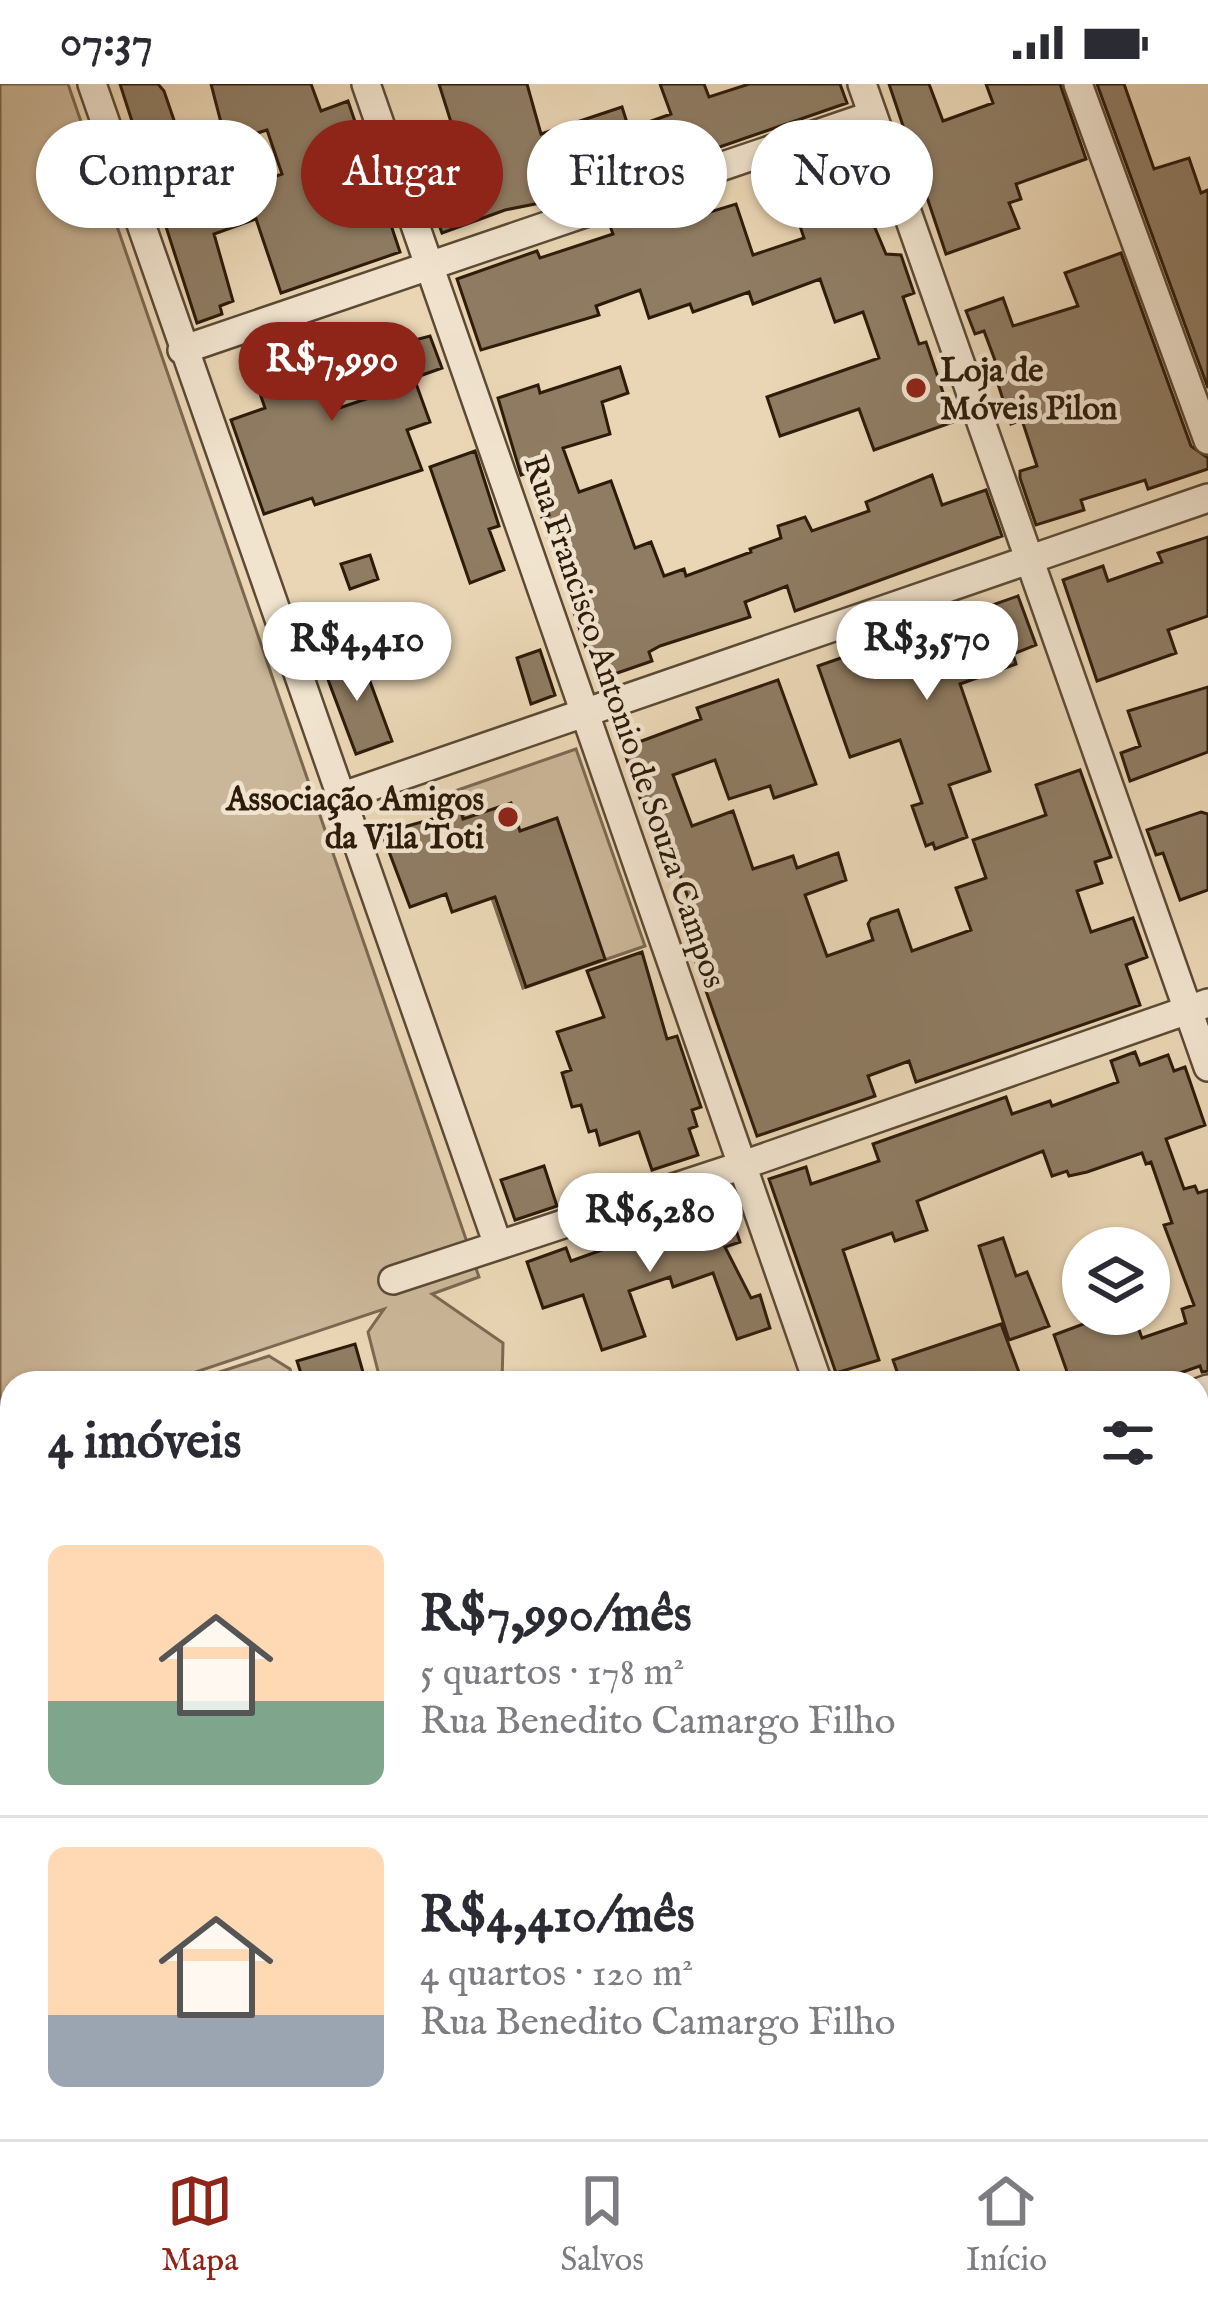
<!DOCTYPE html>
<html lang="pt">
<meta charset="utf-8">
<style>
body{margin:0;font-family:"IM FELL English",serif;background:#f7f7f7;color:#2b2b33;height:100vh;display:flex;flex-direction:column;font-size:45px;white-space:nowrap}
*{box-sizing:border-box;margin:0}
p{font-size:39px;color:#7c7c81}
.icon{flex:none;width:66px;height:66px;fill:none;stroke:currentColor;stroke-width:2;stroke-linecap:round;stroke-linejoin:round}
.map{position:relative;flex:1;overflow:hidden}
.side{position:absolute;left:0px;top:1287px;width:1209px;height:768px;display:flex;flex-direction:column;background:#fff;border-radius:36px 36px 0 0;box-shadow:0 3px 9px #0004}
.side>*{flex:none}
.top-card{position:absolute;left:36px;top:36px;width:1137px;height:108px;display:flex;gap:24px}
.fabs{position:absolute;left:1062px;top:1143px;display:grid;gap:24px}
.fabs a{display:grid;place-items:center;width:108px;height:108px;border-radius:50%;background:#fff;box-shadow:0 3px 9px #0004;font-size:60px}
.price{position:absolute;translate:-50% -102px;padding:0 27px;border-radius:42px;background:#fff;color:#222;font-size:39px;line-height:78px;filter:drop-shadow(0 3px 6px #0008)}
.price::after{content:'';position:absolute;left:50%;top:72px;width:36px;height:27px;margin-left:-18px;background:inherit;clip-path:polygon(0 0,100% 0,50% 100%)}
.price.active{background:#8f2418;color:#fff}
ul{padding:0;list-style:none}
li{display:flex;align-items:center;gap:36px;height:300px;padding:0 48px}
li+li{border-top:3px solid #e1e1e2}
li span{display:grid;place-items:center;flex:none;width:336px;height:240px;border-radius:18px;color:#555}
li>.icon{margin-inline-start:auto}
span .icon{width:144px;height:144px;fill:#fffc;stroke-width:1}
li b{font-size:51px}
h2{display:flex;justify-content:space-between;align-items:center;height:144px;padding:0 48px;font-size:51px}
.tag{padding:0 42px;border-radius:54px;background:#fff;box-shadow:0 3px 9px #0004;font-size:42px;line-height:108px}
.tag.active{background:#8f2418;color:#fff}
.status{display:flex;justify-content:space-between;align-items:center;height:84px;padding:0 60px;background:#fff;direction:ltr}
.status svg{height:33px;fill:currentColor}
.tabs{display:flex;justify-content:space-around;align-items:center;height:168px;border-top:3px solid #e1e1e2;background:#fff;font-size:33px;color:#7c7c81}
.tabs a{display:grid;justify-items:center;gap:6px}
.tabs .active{color:#8f2418}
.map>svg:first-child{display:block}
.green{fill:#cab698;stroke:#7c6851;stroke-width:3}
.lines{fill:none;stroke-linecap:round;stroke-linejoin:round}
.stream{stroke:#78654e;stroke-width:9}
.building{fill:#8f7c63;stroke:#2d1b0a;stroke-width:3}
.minor-casing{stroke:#5c4a35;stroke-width:32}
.minor{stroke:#f1e4cf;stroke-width:27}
.poi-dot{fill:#8f2418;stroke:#f1e4cf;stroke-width:4.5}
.labels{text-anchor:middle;stroke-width:9;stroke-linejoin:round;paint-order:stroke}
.poi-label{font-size:33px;font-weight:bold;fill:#2d1b0a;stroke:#f1e4cf;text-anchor:start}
.street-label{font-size:33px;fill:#2d1b0a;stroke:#f1e4cf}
</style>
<div class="status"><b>07:37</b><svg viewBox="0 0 49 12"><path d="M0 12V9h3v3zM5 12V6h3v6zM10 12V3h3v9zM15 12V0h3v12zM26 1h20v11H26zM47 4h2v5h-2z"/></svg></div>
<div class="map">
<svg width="1208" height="2055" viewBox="0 0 1208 2055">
<rect width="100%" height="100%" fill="#ead6b5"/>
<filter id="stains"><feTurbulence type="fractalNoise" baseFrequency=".00167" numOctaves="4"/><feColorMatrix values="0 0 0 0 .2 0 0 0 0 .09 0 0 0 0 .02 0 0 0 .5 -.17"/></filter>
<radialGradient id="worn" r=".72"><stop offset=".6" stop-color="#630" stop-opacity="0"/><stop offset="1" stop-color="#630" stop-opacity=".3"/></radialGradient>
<path class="green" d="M 0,0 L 68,0 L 479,1193 L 432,1210 L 503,1259 L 502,1299 L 381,1299 L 368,1248 L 384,1225 L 163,1299 L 12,1299 L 12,2043 L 362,2043 L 356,2055 L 0,2055 Z
M 576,665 L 645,862 L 523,904 L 455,707 Z
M 269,1272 L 290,1285 L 294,1299 L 204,1299 L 210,1291 Z
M 1197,2031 L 1208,2034 L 1208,2055 L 438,2055 L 444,2043 L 1197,2043 Z"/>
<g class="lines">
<path class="stream" d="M 0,1872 L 12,1874"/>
</g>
<path class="building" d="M 120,0 L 158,0 L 164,7 L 202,118 L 282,90 L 267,46 L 239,55 L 237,50 L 225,54 L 211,0 L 311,0 L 321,27 L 348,17 L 371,85 L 363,88 L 381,135 L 388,132 L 400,168 L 281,209 L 256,135 L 214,150 L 233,217 L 220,222 L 222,230 L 197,239 Z
M 439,0 L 527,0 L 541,50 L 622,23 L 629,45 L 671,30 L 660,0 L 704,0 L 709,13 L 749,0 L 840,0 L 847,19 L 604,103 L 600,89 L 552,104 L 555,116 L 505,126 L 442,149 L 413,69 L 456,54 Z
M 889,0 L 929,0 L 943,37 L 993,19 L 986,0 L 1060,0 L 1086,75 L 1016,100 L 1021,115 L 1009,119 L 1019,144 L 946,170 Z
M 1097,0 L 1124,0 L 1154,85 L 1189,74 L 1201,109 L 1208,106 L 1208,304 Z
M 859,106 L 886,170 L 901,171 L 914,209 L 903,213 L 919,260 L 926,258 L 953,338 L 874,366 L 859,325 L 780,352 L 767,313 L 879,274 L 863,228 L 835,238 L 820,195 L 753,220 L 749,208 L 693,228 L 690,220 L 649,234 L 640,206 L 596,222 L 599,231 L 481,266 L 457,195 L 537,167 L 540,174 L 613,150 L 610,142 L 614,138 L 657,123 L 664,142 L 736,120 L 753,171 L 804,154 L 797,133 L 813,128 L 811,122 Z
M 1121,169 L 1191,362 L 1208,374 L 1208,385 L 1148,405 L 1145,396 L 1081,416 L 1084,426 L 1036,441 L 1020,394 L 1020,387 L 1037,382 L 1022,336 L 1011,340 L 997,297 L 1002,295 L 984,247 L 975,250 L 966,227 L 1003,214 L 1013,242 L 1078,222 L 1065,189 Z
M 313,244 L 339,324 L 381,310 L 366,269 L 430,252 L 442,284 L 414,294 L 430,338 L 407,346 L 422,386 L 315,421 L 312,414 L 264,430 L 231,336 L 265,324 L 255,295 L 260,293 L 255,278 L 262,276 L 260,271 L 290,263 L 287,253 Z
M 620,283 L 628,309 L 602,318 L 610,350 L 563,364 L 579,408 L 611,397 L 635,464 L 651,458 L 664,492 L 684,485 L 686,492 L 751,468 L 750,465 L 781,454 L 778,442 L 805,433 L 812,447 L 869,427 L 866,418 L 932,391 L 942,421 L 986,406 L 1002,452 L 795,527 L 787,502 L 745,518 L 750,533 L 660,562 L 649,568 L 652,577 L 597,596 L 542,434 L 549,431 L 533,387 L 521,391 L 498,314 L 538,301 L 540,309 Z
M 475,367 L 499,442 L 489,445 L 504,486 L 470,499 L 430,383 Z
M 1208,453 L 1208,532 L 1168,546 L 1176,569 L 1097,597 L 1063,496 L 1103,482 L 1108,497 L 1162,478 L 1158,469 Z
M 370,471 L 378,495 L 350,505 L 341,480 Z
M 1018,512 L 1036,561 L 1013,570 L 1016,580 L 960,600 L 990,687 L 949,701 L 967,753 L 935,765 L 933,759 L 926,762 L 912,722 L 922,719 L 900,656 L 850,673 L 818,582 Z
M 540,566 L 555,611 L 531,620 L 517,574 Z
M 346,567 L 354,588 L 365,584 L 392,657 L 356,670 L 321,577 Z
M 778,596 L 816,700 L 774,714 L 770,702 L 729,715 L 715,676 L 673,691 L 692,742 L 733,727 L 753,785 L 793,772 L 797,784 L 838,769 L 846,796 L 805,811 L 827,872 L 873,856 L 868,840 L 871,835 L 898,826 L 912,867 L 971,846 L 956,804 L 986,794 L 973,756 L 1046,731 L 1036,701 L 1080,686 L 1111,773 L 1095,778 L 1102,799 L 1077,807 L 1091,848 L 1133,834 L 1147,873 L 1126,881 L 1140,921 L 916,998 L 909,977 L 868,992 L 875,1012 L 757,1052 L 687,853 L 700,848 L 665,748 L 653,752 L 625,670 L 630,669 L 628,662 L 701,635 L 697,624 Z
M 1208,603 L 1208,668 L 1130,697 L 1121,669 L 1140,662 L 1128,627 Z
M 511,719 L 520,747 L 557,734 L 605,875 L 526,903 L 495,813 L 452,828 L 446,810 L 410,823 L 382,749 L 461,727 L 463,735 Z
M 1201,728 L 1208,730 L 1208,806 L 1180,816 L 1163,769 L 1156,771 L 1147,746 Z
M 642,868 L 667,955 L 677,952 L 701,1023 L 692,1026 L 697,1042 L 689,1045 L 698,1071 L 652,1086 L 639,1048 L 600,1061 L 596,1046 L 589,1048 L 581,1021 L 572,1023 L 562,989 L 571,986 L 557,948 L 604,933 L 587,887 Z
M 1135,968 L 1140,981 L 1168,971 L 1174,987 L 1185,983 L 1205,1041 L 1166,1055 L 1184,1105 L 1195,1102 L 1198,1109 L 1208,1106 L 1208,1287 L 1202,1288 L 1200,1282 L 1151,1299 L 1071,1299 L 1054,1251 L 1110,1230 L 1133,1230 L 1142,1254 L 1186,1239 L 1182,1225 L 1194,1221 L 1164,1141 L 1172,1139 L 1151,1078 L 1146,1080 L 1142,1069 L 1087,1088 L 1069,1092 L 1067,1087 L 1052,1092 L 1043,1067 L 917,1117 L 927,1146 L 895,1157 L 892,1149 L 843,1166 L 879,1276 L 836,1289 L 769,1095 L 806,1083 L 811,1100 L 879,1077 L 873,1060 L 1006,1013 L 1012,1030 L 1050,1017 L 1052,1022 L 1118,998 L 1111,977 Z
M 544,1082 L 557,1122 L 515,1136 L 501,1096 Z
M 728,1122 L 740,1158 L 725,1163 L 751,1214 L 760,1211 L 770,1244 L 737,1255 L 713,1189 L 673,1203 L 670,1193 L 629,1207 L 645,1252 L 602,1266 L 583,1211 L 543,1224 L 527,1178 L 566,1164 L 571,1177 L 613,1162 L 609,1150 L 645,1138 L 649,1151 Z
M 1003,1154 L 1016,1192 L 1027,1188 L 1049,1242 L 1009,1256 L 979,1162 Z
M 1001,1240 L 1023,1299 L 901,1299 L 893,1276 Z
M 355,1260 L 365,1295 L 304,1299 L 297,1277 Z"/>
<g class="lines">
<defs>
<path id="minor" d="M 92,0 L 498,1161
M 366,0 L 818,1299
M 862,0 L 1208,983
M 1078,0 L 1208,356
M 182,266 L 873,31
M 343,712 L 1208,414
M 393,1196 L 743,1081 L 1208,919
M 1197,1309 L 1208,1305
M 388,2055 L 394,2043"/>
</defs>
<use href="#minor" class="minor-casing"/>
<use href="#minor" class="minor"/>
</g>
<g class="poi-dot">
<circle cx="916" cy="304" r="12"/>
<circle cx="508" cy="733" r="12"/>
</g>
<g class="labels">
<g class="poi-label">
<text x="940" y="297">Loja de<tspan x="940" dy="38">Móveis Pilon</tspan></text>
<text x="484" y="726" text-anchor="end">Associação Amigos<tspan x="484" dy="38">da Vila Toti</tspan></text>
</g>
<g class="street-label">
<text transform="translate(626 637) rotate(71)" y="12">Rua Francisco Antonio de Souza Campos</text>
</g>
</g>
<rect width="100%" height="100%" filter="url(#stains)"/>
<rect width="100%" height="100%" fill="url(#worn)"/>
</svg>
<div class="fabs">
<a><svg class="icon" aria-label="layers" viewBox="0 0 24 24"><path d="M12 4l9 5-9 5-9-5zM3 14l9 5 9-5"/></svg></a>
</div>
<b class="price active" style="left:332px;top:340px">R$7,990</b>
<b class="price" style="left:927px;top:619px">R$3,570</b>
<b class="price" style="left:357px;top:620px">R$4,410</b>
<b class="price" style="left:650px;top:1191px">R$6,280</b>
<div class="top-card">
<a class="tag">Comprar</a>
<a class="tag active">Alugar</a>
<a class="tag">Filtros</a>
<a class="tag">Novo</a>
</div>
<section class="side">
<h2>4 imóveis<svg class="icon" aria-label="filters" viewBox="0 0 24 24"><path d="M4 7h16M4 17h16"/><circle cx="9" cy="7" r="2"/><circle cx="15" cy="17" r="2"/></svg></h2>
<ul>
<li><span style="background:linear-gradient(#ffd9b3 65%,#7fa58c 0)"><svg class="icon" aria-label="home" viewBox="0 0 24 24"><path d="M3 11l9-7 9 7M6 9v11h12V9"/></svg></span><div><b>R$7,990/mês</b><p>5 quartos · 178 m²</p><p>Rua Benedito Camargo Filho</p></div></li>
<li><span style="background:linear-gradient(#ffd9b3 70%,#9aa5b1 0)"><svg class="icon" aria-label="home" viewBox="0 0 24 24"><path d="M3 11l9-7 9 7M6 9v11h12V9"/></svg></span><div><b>R$4,410/mês</b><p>4 quartos · 120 m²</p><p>Rua Benedito Camargo Filho</p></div></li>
</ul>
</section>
</div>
<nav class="tabs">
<a class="active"><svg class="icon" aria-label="map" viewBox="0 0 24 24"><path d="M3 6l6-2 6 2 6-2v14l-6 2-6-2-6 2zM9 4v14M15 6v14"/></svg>Mapa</a>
<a><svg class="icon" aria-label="saved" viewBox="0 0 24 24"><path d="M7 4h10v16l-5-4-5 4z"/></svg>Salvos</a>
<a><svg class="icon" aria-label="home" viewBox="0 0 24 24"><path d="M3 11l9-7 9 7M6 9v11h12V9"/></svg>Início</a>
</nav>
